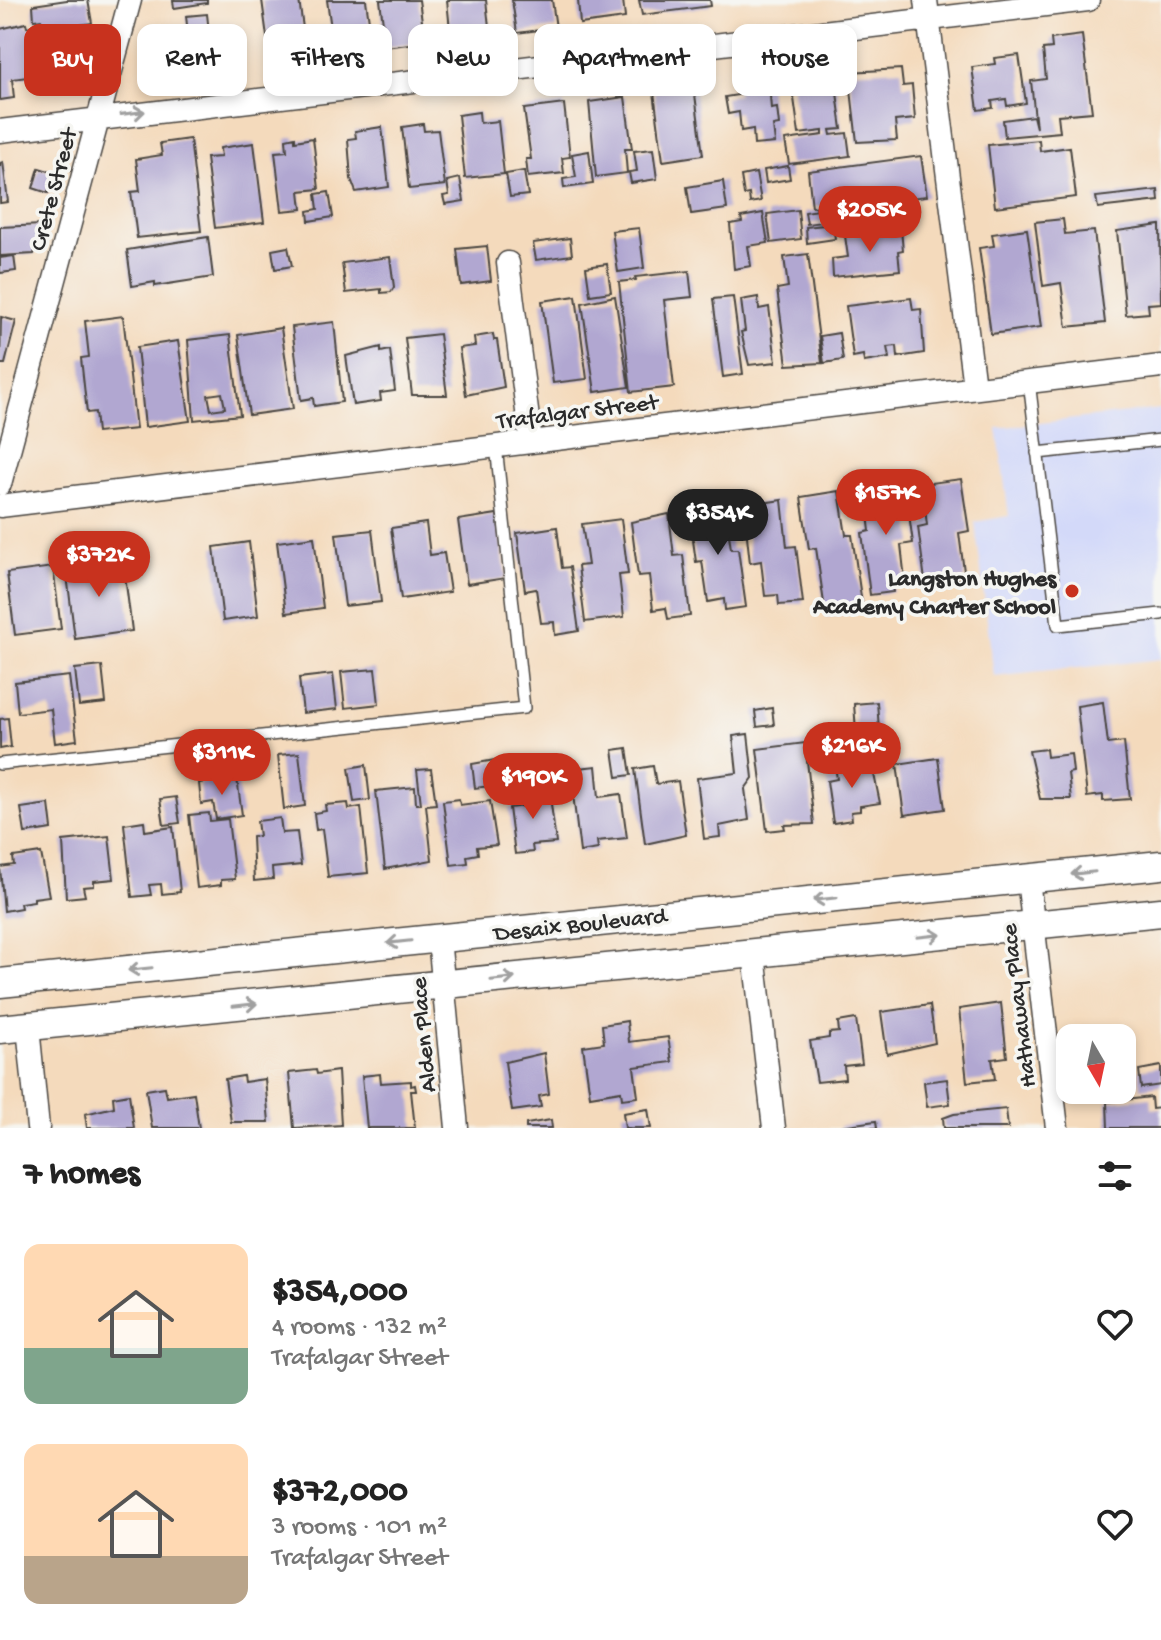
<!DOCTYPE html>
<meta charset="utf-8">
<style>
body{margin:0;font-family:"Gochi Hand",sans-serif;background:#f2f2f2;color:#222;height:100vh;display:flex;flex-direction:column;font-size:30px;white-space:nowrap}
*{box-sizing:border-box;margin:0}
p{font-size:26px;color:#767676}
.icon{flex:none;width:44px;height:44px;fill:none;stroke:currentColor;stroke-width:2;stroke-linecap:round;stroke-linejoin:round}
.map{position:relative;height:1128px;overflow:hidden}
.side{display:flex;flex-direction:column;background:#fff;flex:1}
.side>*{flex:none}
.guide{position:absolute;left:24px;top:24px;width:1114px;height:72px;display:flex;gap:16px}
.needle{width:52px;rotate:171deg}
.fabs{position:absolute;left:1056px;top:1024px;display:grid;gap:16px}
.fabs a{display:grid;place-items:center;width:80px;height:80px;border-radius:16px;background:#fff;box-shadow:0 4px 12px #0003;font-size:40px}
.price{position:absolute;translate:-50% -68px;padding:0 18px;border-radius:28px;background:#c8321e;color:#fff;font-size:26px;line-height:52px;filter:drop-shadow(0 2px 4px #0008)}
.price::after{content:'';position:absolute;left:50%;top:48px;width:24px;height:18px;margin-left:-12px;background:inherit;clip-path:polygon(0 0,100% 0,50% 100%)}
.price.on{background:#222;color:#fff}
ul{padding:0;list-style:none}
li{display:flex;align-items:center;gap:24px;height:200px;padding:0 24px}
li span{display:grid;place-items:center;flex:none;width:224px;height:160px;border-radius:16px;color:#555}
li>.icon{margin-inline-start:auto}
span .icon{width:96px;height:96px;fill:#fffc;stroke-width:1}
li b{font-size:34px}
h2{display:flex;justify-content:space-between;align-items:center;height:96px;padding:0 24px;font-size:34px}
.pill{padding:0 28px;border-radius:16px;background:#fff;box-shadow:0 4px 12px #0003;font-size:28px;line-height:72px}
.pill.on{background:#c8321e;color:#fff}
.map>svg:first-child{display:block}
.built{fill:#d3d9f9}
.building{fill:#b1a7d1;fill-rule:evenodd}
.lines{fill:none;stroke-linecap:round;stroke-linejoin:round}
.service-casing{stroke:#494541;stroke-width:14}
.minor-casing{stroke:#494541;stroke-width:25}
.tertiary-casing{stroke:#494541;stroke-width:31}
.service{stroke:#fff;stroke-width:11}
.minor{stroke:#fff;stroke-width:22}
.tertiary{stroke:#fff;stroke-width:28}
.oneway{stroke:#a0a0a0}
.poi-dot{fill:#c8321e;stroke:#f6f6f2;stroke-width:3}
.labels{text-anchor:middle;stroke-width:7;stroke-linejoin:round;paint-order:stroke}
.street-label{font-size:24px;fill:#2b2b2b;stroke:#f6f6f2}
.poi-label{font-size:24px;font-weight:bold;fill:#2b2b2b;stroke:#f6f6f2;text-anchor:end}
</style>
<div class="map">
<svg width="1161" height="1128" viewBox="0 0 1161 1128">
<rect width="100%" height="100%" fill="#f6f6f2"/>
<filter id="ink" filterUnits="userSpaceOnUse"><feTurbulence type="fractalNoise" baseFrequency=".0125" numOctaves="2"/><feDisplacementMap in="SourceGraphic" scale="16" xChannelSelector="R" yChannelSelector="G"/><feConvolveMatrix kernelMatrix="1 2 1 2 8 2 1 2 1" color-interpolation-filters="sRGB"/></filter>
<filter id="wash" filterUnits="userSpaceOnUse"><feTurbulence type="fractalNoise" baseFrequency=".006" numOctaves="4" result="noise"/><feDisplacementMap in="SourceGraphic" scale="32" xChannelSelector="R" yChannelSelector="G"/><feGaussianBlur stdDeviation="1.8" result="paint"/><feColorMatrix in="noise" values="0 0 0 0 0 0 0 0 0 0 0 0 0 0 0 0 0 1.4 0 .05"/><feComposite in="paint" operator="in"/></filter>
<g filter="url(#wash)">
<rect width="100%" height="100%" fill="#f4dabc"/>
<path class="built" d="M 1161,409 L 1161,659 L 994,677 L 975,522 L 1009,516 L 997,428 Z"/>
<g id="blocks">
<path class="building" d="M 67,0 L 88,0 L 92,23 L 79,25 L 81,38 L 51,42 L 49,28 L 43,28 L 41,19 L 34,20 L 33,5 Z
M 173,0 L 207,0 L 207,3 L 174,8 Z
M 262,0 L 299,0 L 307,56 L 270,59 Z
M 327,0 L 366,0 L 373,50 L 348,53 L 348,49 L 334,50 Z
M 380,0 L 419,0 L 425,42 L 386,47 Z
M 447,0 L 486,0 L 490,36 L 460,39 L 459,30 L 450,30 Z
M 512,0 L 552,0 L 556,28 L 517,33 Z
M 578,0 L 623,0 L 625,18 L 580,24 Z
M 639,0 L 710,0 L 711,6 L 642,15 Z
M 207,14 L 209,32 L 215,31 L 217,48 L 211,48 L 213,64 L 179,68 L 180,72 L 167,74 L 167,69 L 154,71 L 152,58 L 161,57 L 159,38 L 188,34 L 186,16 Z
M 26,23 L 27,27 L 37,25 L 38,38 L 45,37 L 50,74 L 12,79 L 14,98 L 0,100 L 0,29 Z
M 1082,35 L 1092,112 L 1058,115 L 1060,132 L 1005,137 L 1003,120 L 1033,116 L 1036,128 L 1031,81 L 1046,79 L 1043,49 L 1052,48 L 1051,39 Z
M 1019,55 L 1026,103 L 1007,106 L 1006,99 L 992,101 L 993,108 L 978,110 L 972,67 L 995,64 L 994,58 Z
M 901,69 L 903,86 L 912,85 L 915,119 L 895,121 L 897,140 L 857,142 L 849,72 Z
M 834,71 L 842,129 L 830,130 L 831,135 L 847,133 L 850,156 L 789,164 L 785,140 L 823,135 L 823,131 L 799,134 L 791,77 Z
M 769,82 L 771,109 L 777,108 L 779,125 L 773,126 L 775,143 L 754,145 L 753,129 L 741,131 L 739,112 L 728,114 L 725,97 L 738,95 L 737,86 Z
M 694,87 L 703,155 L 663,161 L 654,92 Z
M 625,97 L 632,149 L 625,149 L 627,173 L 596,177 L 589,102 Z
M 564,104 L 570,157 L 562,158 L 564,173 L 528,177 L 526,159 L 531,159 L 524,109 Z
M 479,112 L 480,123 L 498,121 L 504,174 L 465,178 L 458,115 Z
M 423,124 L 424,131 L 438,130 L 445,185 L 409,189 L 402,127 Z
M 382,127 L 389,187 L 356,192 L 351,179 L 348,139 L 356,138 L 355,131 Z
M 295,137 L 295,141 L 313,138 L 319,189 L 300,191 L 302,209 L 282,211 L 275,152 L 287,151 L 286,139 Z
M 190,139 L 201,231 L 137,238 L 131,192 L 140,191 L 136,159 L 162,155 L 160,143 Z
M 1039,140 L 1040,151 L 1070,147 L 1076,197 L 995,207 L 988,145 Z
M 254,143 L 264,222 L 215,228 L 206,158 L 221,157 L 220,148 Z
M 653,149 L 657,179 L 631,183 L 629,172 L 637,171 L 634,151 Z
M 589,151 L 593,184 L 564,188 L 563,179 L 576,177 L 572,154 Z
M 921,156 L 927,196 L 829,208 L 831,221 L 807,224 L 805,212 L 825,209 L 825,206 L 812,207 L 808,171 Z
M 3,162 L 8,202 L 0,203 L 0,163 Z
M 788,166 L 790,179 L 766,183 L 764,170 Z
M 39,168 L 55,173 L 48,193 L 33,188 Z
M 524,171 L 528,195 L 510,197 L 506,174 Z
M 756,173 L 761,201 L 750,203 L 749,194 L 744,195 L 741,176 Z
M 460,178 L 464,201 L 445,204 L 443,196 L 449,195 L 447,181 Z
M 723,181 L 727,209 L 691,214 L 687,187 Z
M 1158,190 L 1159,201 L 1098,208 L 1096,197 Z
M 329,192 L 333,217 L 309,221 L 308,211 L 318,209 L 316,194 Z
M 798,210 L 801,239 L 771,243 L 767,214 Z
M 763,213 L 768,243 L 748,246 L 751,266 L 734,269 L 730,224 L 742,222 L 741,217 Z
M 1063,219 L 1065,234 L 1094,231 L 1105,323 L 1067,327 L 1061,283 L 1043,286 L 1035,222 Z
M 833,224 L 835,239 L 807,243 L 806,227 Z
M 42,225 L 34,254 L 0,256 L 0,227 Z
M 1160,225 L 1161,303 L 1148,304 L 1149,313 L 1126,315 L 1117,231 Z
M 639,228 L 644,268 L 618,272 L 612,231 Z
M 1027,229 L 1041,327 L 991,334 L 979,248 L 994,246 L 992,234 Z
M 901,230 L 903,250 L 898,251 L 900,270 L 833,277 L 832,259 L 848,257 L 845,236 Z
M 208,237 L 213,277 L 155,286 L 155,282 L 132,286 L 127,250 Z
M 570,238 L 572,255 L 536,260 L 533,243 Z
M 487,246 L 491,281 L 461,285 L 457,249 Z
M 288,247 L 292,266 L 275,269 L 272,250 Z
M 808,254 L 822,363 L 787,365 L 777,289 L 788,287 L 784,257 Z
M 14,256 L 16,271 L 0,273 L 0,258 Z
M 390,257 L 394,287 L 391,292 L 381,293 L 381,289 L 346,293 L 342,263 Z
M 607,264 L 611,292 L 590,295 L 586,267 Z
M 689,271 L 692,297 L 664,300 L 674,387 L 631,392 L 619,282 L 636,280 L 635,277 Z
M 576,296 L 587,379 L 553,383 L 542,301 Z
M 615,296 L 629,387 L 595,392 L 582,303 Z
M 733,297 L 743,374 L 723,377 L 713,299 Z
M 758,297 L 759,309 L 769,307 L 776,362 L 749,365 L 741,332 L 745,331 L 741,300 Z
M 911,298 L 913,310 L 921,309 L 924,353 L 898,357 L 897,346 L 887,347 L 889,358 L 864,362 L 863,355 L 853,357 L 846,306 Z
M 123,316 L 136,429 L 97,433 L 95,412 L 87,413 L 81,358 L 89,357 L 85,321 Z
M 1,317 L 16,321 L 5,364 L 0,364 Z
M 334,322 L 342,402 L 314,406 L 313,398 L 301,400 L 292,327 Z
M 281,328 L 293,409 L 249,415 L 238,335 Z
M 839,333 L 843,360 L 824,363 L 820,336 Z
M 439,334 L 447,395 L 412,395 L 405,338 Z
M 493,334 L 494,340 L 497,340 L 504,387 L 466,395 L 459,348 L 475,346 L 474,337 Z
M 230,335 L 240,415 L 194,420 L 188,340 ZM 222,393 L 225,408 L 211,410 L 208,395 Z
M 178,341 L 190,421 L 145,427 L 137,347 Z
M 381,347 L 381,352 L 390,350 L 395,391 L 380,393 L 381,401 L 353,405 L 346,356 Z
M 961,479 L 969,531 L 959,533 L 965,579 L 925,581 L 918,527 L 927,525 L 922,484 Z
M 905,485 L 913,543 L 901,545 L 905,580 L 892,581 L 893,592 L 870,595 L 862,533 L 870,531 L 865,490 Z
M 839,491 L 846,535 L 852,535 L 863,611 L 826,617 L 816,548 L 809,549 L 801,497 Z
M 782,500 L 787,547 L 796,546 L 803,603 L 779,605 L 778,595 L 765,596 L 761,561 L 750,563 L 744,509 L 755,508 L 755,504 Z
M 725,506 L 731,549 L 738,549 L 746,607 L 725,610 L 724,599 L 708,602 L 702,561 L 696,562 L 689,511 Z
M 497,514 L 506,578 L 467,584 L 458,520 Z
M 669,514 L 674,556 L 683,555 L 690,616 L 668,619 L 666,608 L 653,610 L 649,575 L 638,576 L 631,522 Z
M 621,519 L 628,574 L 619,575 L 624,617 L 585,622 L 578,566 L 588,565 L 582,524 Z
M 426,523 L 430,555 L 444,553 L 450,592 L 401,599 L 391,528 Z
M 557,527 L 562,568 L 570,567 L 579,631 L 555,635 L 554,622 L 541,623 L 536,589 L 525,591 L 517,533 Z
M 372,530 L 381,602 L 345,606 L 336,534 Z
M 314,537 L 323,608 L 286,613 L 277,542 Z
M 249,542 L 258,616 L 223,621 L 214,547 Z
M 123,560 L 132,631 L 75,639 L 66,567 Z
M 53,567 L 61,629 L 15,635 L 7,573 Z
M 102,666 L 106,703 L 79,706 L 75,669 Z
M 375,669 L 379,704 L 345,708 L 341,672 Z
M 333,674 L 337,709 L 303,713 L 299,678 Z
M 69,676 L 77,740 L 55,743 L 51,709 L 18,713 L 15,682 Z
M 877,702 L 879,729 L 856,731 L 854,704 Z
M 1103,702 L 1108,744 L 1124,742 L 1130,799 L 1103,801 L 1103,795 L 1087,797 L 1077,706 Z
M 772,708 L 774,725 L 757,727 L 755,711 Z
M 8,718 L 11,747 L 0,749 L 0,719 Z
M 748,734 L 753,778 L 745,789 L 749,820 L 719,826 L 720,837 L 704,839 L 697,778 L 737,773 L 733,736 Z
M 805,743 L 814,824 L 784,825 L 785,829 L 767,831 L 757,749 Z
M 627,748 L 631,775 L 617,777 L 613,750 Z
M 1046,749 L 1047,757 L 1071,754 L 1073,772 L 1068,773 L 1071,799 L 1040,799 L 1029,751 Z
M 299,753 L 305,806 L 284,809 L 278,755 Z
M 938,758 L 945,809 L 904,815 L 897,764 Z
M 495,760 L 498,785 L 475,788 L 472,764 Z
M 871,760 L 880,803 L 860,806 L 860,811 L 851,812 L 852,820 L 833,823 L 827,781 L 837,779 L 835,766 Z
M 366,765 L 370,800 L 354,802 L 349,768 Z
M 596,766 L 599,797 L 621,794 L 627,838 L 597,841 L 598,849 L 580,852 L 570,769 Z
M 653,766 L 656,784 L 678,781 L 686,835 L 645,844 L 635,769 Z
M 431,769 L 436,804 L 426,805 L 432,860 L 385,869 L 376,791 L 415,787 L 416,804 L 421,804 L 417,770 Z
M 237,778 L 242,815 L 216,819 L 213,802 L 201,804 L 199,783 Z
M 549,788 L 556,843 L 532,845 L 533,852 L 515,854 L 509,808 L 525,806 L 523,791 Z
M 176,797 L 180,823 L 164,825 L 160,799 Z
M 459,799 L 460,805 L 490,801 L 497,845 L 477,847 L 478,854 L 467,856 L 468,863 L 451,865 L 443,801 Z
M 348,803 L 349,809 L 361,807 L 368,873 L 328,877 L 322,829 L 316,830 L 314,813 L 326,811 L 325,805 Z
M 49,804 L 52,829 L 25,833 L 21,808 Z
M 209,813 L 210,821 L 228,819 L 235,879 L 221,880 L 221,885 L 197,888 L 189,815 Z
M 280,818 L 282,833 L 297,832 L 301,865 L 272,868 L 273,879 L 254,881 L 252,837 L 259,836 L 257,821 Z
M 144,821 L 145,831 L 173,827 L 180,892 L 162,894 L 161,884 L 149,885 L 151,895 L 132,897 L 124,824 Z
M 109,836 L 114,879 L 94,881 L 94,886 L 83,887 L 85,896 L 66,898 L 63,841 Z
M 41,853 L 49,896 L 34,898 L 34,901 L 20,903 L 21,908 L 4,911 L 0,867 L 14,865 L 13,857 Z
M 1001,1003 L 1007,1057 L 992,1059 L 995,1079 L 967,1082 L 959,1009 Z
M 930,1005 L 935,1043 L 887,1054 L 881,1012 Z
M 856,1019 L 862,1064 L 844,1066 L 845,1079 L 817,1082 L 810,1041 L 829,1038 L 829,1033 L 839,1032 L 838,1022 Z
M 627,1021 L 629,1042 L 668,1037 L 672,1062 L 634,1067 L 638,1097 L 622,1099 L 621,1091 L 590,1096 L 583,1046 L 604,1043 L 602,1025 Z
M 544,1053 L 549,1094 L 539,1096 L 541,1107 L 512,1111 L 505,1062 Z
M 1161,1066 L 1161,1085 L 1141,1088 L 1139,1070 Z
M 316,1070 L 317,1074 L 338,1071 L 341,1125 L 294,1128 L 289,1073 Z
M 380,1074 L 381,1083 L 411,1081 L 411,1086 L 415,1085 L 416,1091 L 411,1091 L 415,1128 L 367,1128 L 362,1076 Z
M 243,1076 L 244,1082 L 265,1079 L 269,1122 L 231,1122 L 225,1079 Z
M 947,1079 L 950,1104 L 927,1107 L 924,1082 Z
M 165,1087 L 167,1097 L 194,1093 L 199,1128 L 152,1128 L 146,1090 Z
M 129,1094 L 134,1128 L 87,1128 L 85,1114 L 114,1107 L 113,1097 Z
M 1151,1097 L 1152,1109 L 1161,1108 L 1161,1128 L 1108,1128 L 1107,1102 Z
M 648,1109 L 651,1128 L 625,1128 L 623,1113 Z
M 1006,1109 L 1008,1128 L 944,1128 L 943,1118 L 954,1114 Z
M 551,1120 L 552,1128 L 526,1128 L 526,1124 Z
M 876,1121 L 877,1128 L 840,1128 L 840,1126 Z"/>
</g>
</g>
<g filter="url(#ink)">
<use href="#blocks" fill-opacity="0" stroke="#494541" stroke-width="2"/>
<g class="lines">
<defs>
<path id="service" d="M 1029,381 L 1058,625 L 1161,614
M 1037,453 L 1161,440
M 0,764 L 524,708 L 496,446"/>
<path id="minor" d="M 926,0 L 974,387
M 0,131 L 1088,0
M 508,263 L 531,442
M 0,484 L 130,0
M 0,506 L 1161,366
M 1028,879 L 1057,1128
M 439,938 L 457,1128
M 754,954 L 774,1128
M 28,1027 L 38,1128"/>
<path id="tertiary" d="M 0,983 L 1161,865
M 0,1029 L 1161,912"/>
</defs>
<use href="#service" class="service-casing"/>
<use href="#minor" class="minor-casing"/>
<use href="#tertiary" class="tertiary-casing"/>
<use href="#service" class="service"/>
<use href="#minor" class="minor"/>
<use href="#tertiary" class="tertiary"/>
</g>
<defs><path id="oneway-shaft" d="M-6 0H5M1.5-3L5.5 0L1.5 3" fill="none" stroke-width="1.6" stroke-linecap="round" stroke-linejoin="round" transform="scale(2)"/></defs>
<g class="oneway">
<use href="#oneway-shaft" transform="translate(133 113) rotate(-7)"/>
<use href="#oneway-shaft" transform="translate(1083 873) rotate(174)"/>
<use href="#oneway-shaft" transform="translate(825 899) rotate(174)"/>
<use href="#oneway-shaft" transform="translate(929 936) rotate(-6)"/>
<use href="#oneway-shaft" transform="translate(399 942) rotate(174)"/>
<use href="#oneway-shaft" transform="translate(140 969) rotate(174)"/>
<use href="#oneway-shaft" transform="translate(503 979) rotate(-6)"/>
<use href="#oneway-shaft" transform="translate(245 1005) rotate(-6)"/>
</g>
</g>
<circle class="poi-dot" cx="1072" cy="591" r="8"/>
<g class="labels">
<g class="street-label">
<text transform="translate(52 189) rotate(-75)" y="8">Crete Street</text>
<text transform="translate(577 410) rotate(-7)" y="8">Trafalgar Street</text>
<text transform="translate(580 923) rotate(-6)" y="8">Desaix Boulevard</text>
<text transform="translate(1017 1006) rotate(-97)" y="8">Hathaway Place</text>
<text transform="translate(422 1035) rotate(-95)" y="8">Alden Place</text>
</g>
<g class="poi-label">
<text x="1056" y="585">Langston Hughes<tspan x="1056" dy="28">Academy Charter School</tspan></text>
</g>
</g>
</svg>
<div class="fabs">
<a><svg class="needle" viewBox="-14 -14 28 28"><path d="M0-13l5 13h-10z" fill="#e53935"/><path d="M0 13l5-13h-10z" fill="#767676"/></svg></a>
</div>
<b class="price" style="left:870px;top:254px">$205K</b>
<b class="price" style="left:886px;top:537px">$157K</b>
<b class="price on" style="left:718px;top:557px">$354K</b>
<b class="price" style="left:99px;top:599px">$372K</b>
<b class="price" style="left:852px;top:790px">$216K</b>
<b class="price" style="left:222px;top:797px">$311K</b>
<b class="price" style="left:533px;top:821px">$190K</b>
<div class="guide">
<a class="pill on">Buy</a>
<a class="pill">Rent</a>
<a class="pill">Filters</a>
<a class="pill">New</a>
<a class="pill">Apartment</a>
<a class="pill">House</a>
</div>
</div>
<section class="side">
<h2>7 homes<svg class="icon" aria-label="filters" viewBox="0 0 24 24"><path d="M4 7h16M4 17h16"/><circle cx="9" cy="7" r="2"/><circle cx="15" cy="17" r="2"/></svg></h2>
<ul>
<li><span style="background:linear-gradient(#ffd9b3 65%,#7fa58c 0)"><svg class="icon" aria-label="home" viewBox="0 0 24 24"><path d="M3 11l9-7 9 7M6 9v11h12V9"/></svg></span><div><b>$354,000</b><p>4 rooms · 132 m²</p><p>Trafalgar Street</p></div><svg class="icon" aria-label="heart" viewBox="0 0 24 24"><path d="M12 20l-8-8c-3-5 5-10 8-4 3-6 11-1 8 4z"/></svg></li>
<li><span style="background:linear-gradient(#ffd9b3 70%,#b9a48a 0)"><svg class="icon" aria-label="home" viewBox="0 0 24 24"><path d="M3 11l9-7 9 7M6 9v11h12V9"/></svg></span><div><b>$372,000</b><p>3 rooms · 101 m²</p><p>Trafalgar Street</p></div><svg class="icon" aria-label="heart" viewBox="0 0 24 24"><path d="M12 20l-8-8c-3-5 5-10 8-4 3-6 11-1 8 4z"/></svg></li>
</ul>
</section>
